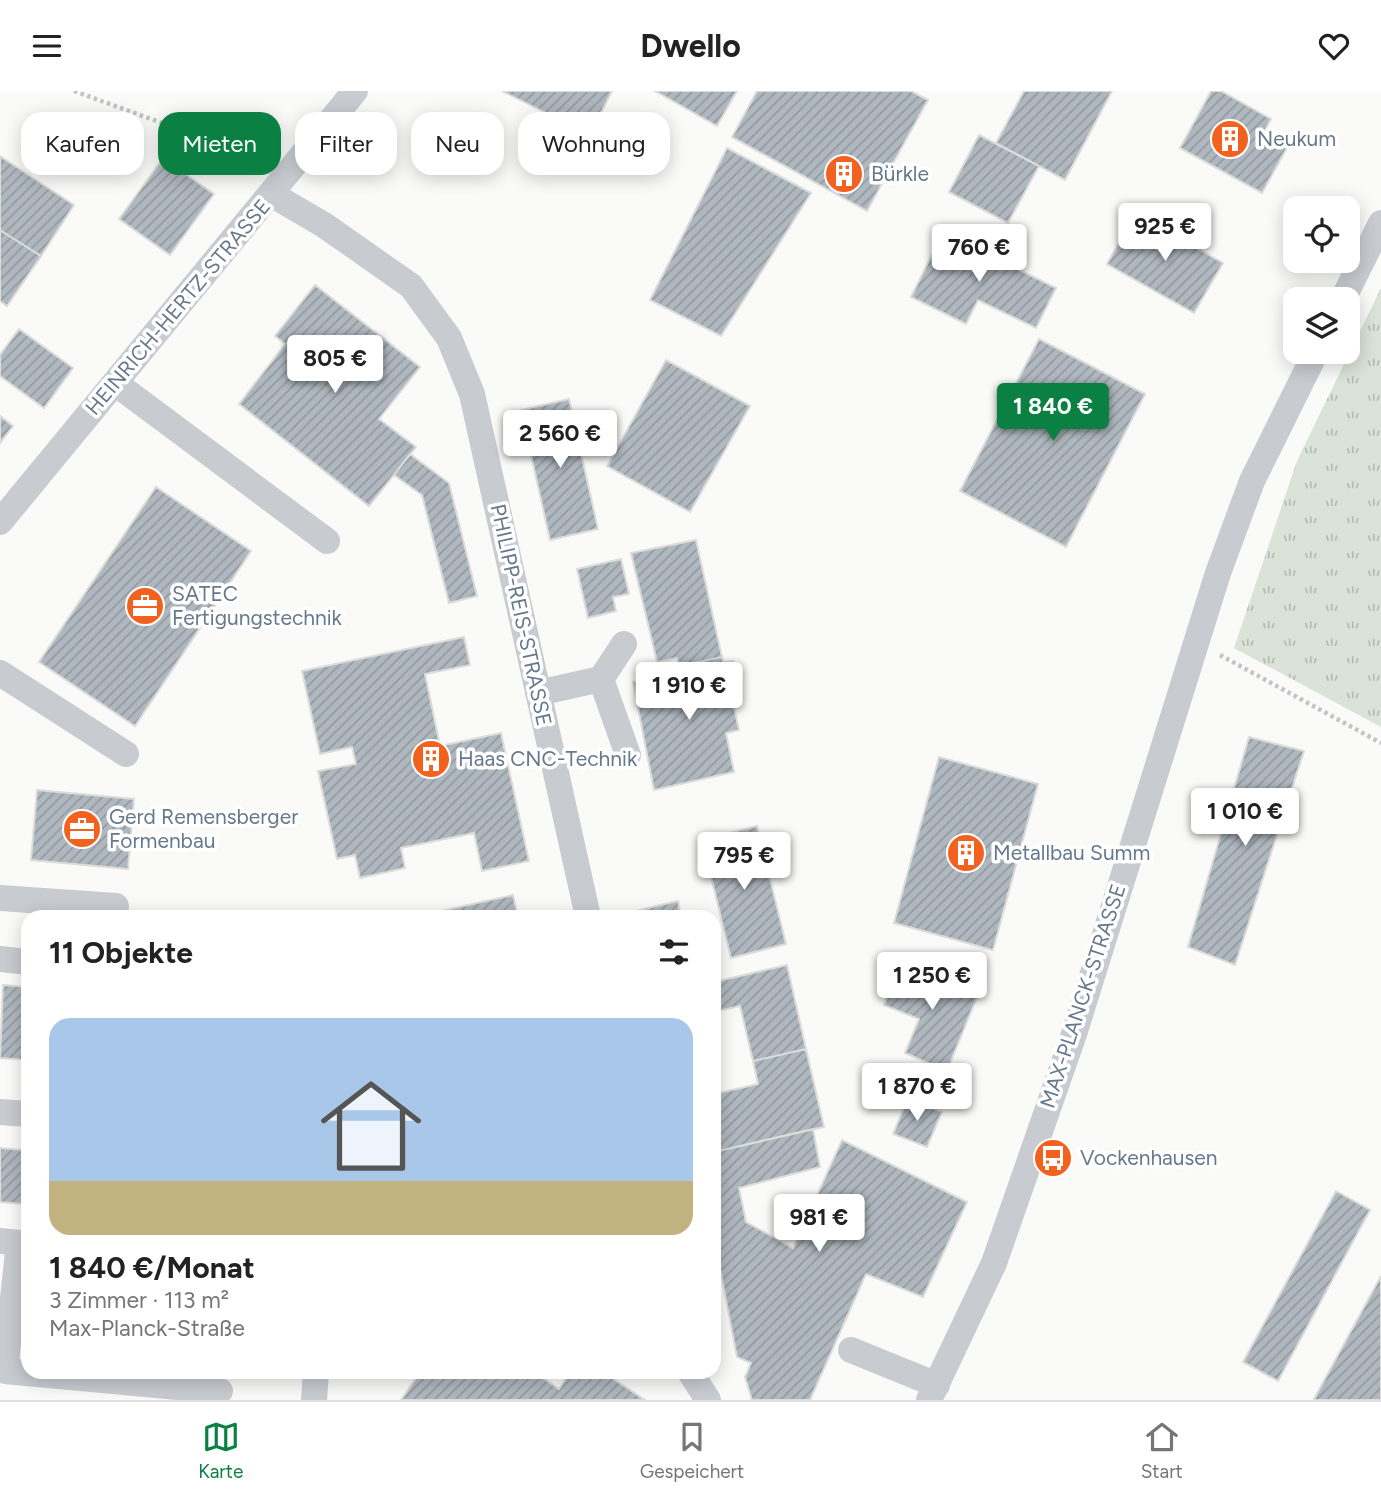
<!DOCTYPE html>
<html lang="de">
<meta charset="utf-8">
<style>
body{margin:0;font-family:Figtree,sans-serif;background:#f2f2f2;color:#222;height:100vh;display:flex;flex-direction:column;font-size:26px;white-space:nowrap}
*{box-sizing:border-box;margin:0}
p{font-size:23px;color:#767676}
.icon{flex:none;width:38px;height:38px;fill:none;stroke:currentColor;stroke-width:2;stroke-linecap:round;stroke-linejoin:round}
.map{position:relative;flex:1;overflow:hidden}
.details{position:absolute;left:21px;top:819px;width:700px;height:469px;display:flex;flex-direction:column;background:#fff;border-radius:21px;box-shadow:0 4px 18px #0003}
.details>*{flex:none}
.guide{position:absolute;left:21px;top:21px;width:700px;height:63px;display:flex;gap:14px}
.fabs{position:absolute;left:1283px;top:105px;display:grid;gap:14px}
.fabs a{display:grid;place-items:center;width:77px;height:77px;border-radius:14px;background:#fff;box-shadow:0 4px 18px #0003;font-size:35px}
.price{position:absolute;translate:-50% -60px;padding:0 16px;border-radius:7px;background:#fff;color:#222;font-size:23px;line-height:46px;filter:drop-shadow(0 2px 4px #0008)}
.price::after{content:'';position:absolute;left:50%;top:42px;width:21px;height:16px;margin-left:-10px;background:inherit;clip-path:polygon(0 0,100% 0,50% 100%)}
.price.active{background:#0b8043;color:#fff}
ul{padding:0;list-style:none}
li{display:grid;align-content:center;gap:14px;height:371px;padding:0 28px}
li+li{border-top:2px solid #e0e0e0}
li span{display:grid;place-items:center;height:217px;border-radius:21px;color:#555}
li>.icon{margin-inline-start:auto}
span .icon{width:126px;height:126px;fill:#fffc;stroke-width:1}
li b{font-size:30px}
h2{display:flex;justify-content:space-between;align-items:center;height:84px;padding:0 28px;font-size:30px}
.pill{padding:0 24px;border-radius:21px;background:#fff;box-shadow:0 4px 18px #0003;font-size:24px;line-height:63px}
.pill.active{background:#0b8043;color:#fff}
header{display:flex;justify-content:space-between;align-items:center;height:91px;padding:0 28px;background:#fff;font-size:32px;font-weight:700}
.tab-bar{display:flex;justify-content:space-around;align-items:center;height:98px;border-top:2px solid #e0e0e0;background:#fff;font-size:19px;color:#767676}
.tab-bar a{display:grid;justify-items:center;gap:4px}
.tab-bar .active{color:#0b8043}
.map>svg:first-child{display:block}
.grass{fill:url(#grass-tufts)}
.building{fill:url(#building-hatch);stroke:#dcdcda;stroke-width:2}
.lines{fill:none;stroke-linecap:round;stroke-linejoin:round}
.path{stroke:#c1c4c6;stroke-width:4.5;stroke-dasharray:3.5 3.5;stroke-linecap:butt}
.minor{stroke:#c8cbd0;stroke-width:26}
.labels{text-anchor:middle;stroke-width:7;stroke-linejoin:round;paint-order:stroke}
.poi-label{font-size:21px;fill:#66788b;stroke:#fff;text-anchor:start}
.street-label{font-size:21px;fill:#66788b;stroke:#fff}
</style>
<header><svg class="icon" aria-label="menu" viewBox="0 0 24 24"><path d="M4 6h16M4 12h16M4 18h16"/></svg>Dwello<svg class="icon" aria-label="heart" viewBox="0 0 24 24"><path d="M12 20l-8-8c-3-5 5-10 8-4 3-6 11-1 8 4z"/></svg></header>
<div class="map">
<svg width="1381" height="1309" viewBox="0 0 1381 1309">
<defs>
<pattern id="grass-tufts" width="24" height="20" patternUnits="userSpaceOnUse" patternTransform="scale(1.75)"><rect width="24" height="20" fill="#dbe2d8"/><path d="M3 7l-1-3M5 7V3M7 7l1-3M15 17l-1-3M17 17v-4M19 17l1-3" fill="none" stroke="#b5bcb5"/></pattern>
<pattern id="building-hatch" width="6" height="6" patternUnits="userSpaceOnUse" patternTransform="scale(1.75)"><rect width="6" height="6" fill="#b0b8bf"/><path d="M-1 1l2-2M0 6l6-6M5 7l2-2" fill="none" stroke="#939aa1"/></pattern>
</defs>
<rect width="100%" height="100%" fill="#fafaf8"/>
<path class="grass" d="M 1381,197 L 1381,636 L 1234,557 L 1297,370 Z"/>
<path class="building" d="M 502,0 L 612,0 L 590,44 Z
M 655,0 L 737,0 L 717,35 Z
M 757,0 L 911,0 L 928,9 L 867,120 L 732,46 Z
M 1024,0 L 1112,0 L 1065,89 L 996,52 Z
M 1211,0 L 1221,0 L 1271,28 L 1264,41 L 1288,55 L 1262,102 L 1180,57 Z
M 979,44 L 1039,75 L 1008,132 L 949,101 Z
M 727,57 L 811,102 L 721,245 L 650,209 Z
M 0,65 L 74,114 L 41,165 L 0,139 Z
M 163,67 L 214,103 L 170,164 L 119,128 Z
M 1135,122 L 1223,172 L 1194,222 L 1107,173 Z
M 0,139 L 41,165 L 7,215 L 0,210 Z
M 943,141 L 1056,197 L 1036,237 L 978,209 L 966,233 L 911,206 Z
M 315,194 L 420,276 L 379,328 L 416,356 L 369,415 L 239,313 L 285,253 L 275,245 Z
M 19,238 L 73,277 L 44,317 L 0,285 L 0,264 Z
M 1039,248 L 1145,303 L 1066,456 L 960,400 Z
M 666,269 L 750,315 L 690,421 L 607,375 Z
M 569,308 L 598,438 L 550,449 L 521,319 Z
M 0,325 L 13,335 L 0,352 Z
M 410,363 L 449,392 L 477,505 L 449,512 L 422,404 L 394,384 Z
M 156,396 L 251,460 L 135,635 L 39,571 Z
M 696,449 L 722,566 L 679,575 L 677,567 L 657,571 L 631,462 Z
M 621,468 L 629,503 L 613,506 L 616,520 L 588,527 L 577,478 Z
M 464,546 L 470,574 L 425,583 L 440,655 L 501,642 L 529,770 L 482,780 L 474,742 L 401,757 L 405,777 L 360,787 L 355,764 L 337,768 L 318,680 L 356,673 L 352,656 L 320,663 L 302,580 Z
M 722,566 L 723,571 L 733,570 L 740,601 L 731,603 L 739,639 L 726,642 L 734,681 L 654,699 L 633,591 L 680,581 L 679,575 Z
M 1249,646 L 1304,660 L 1235,874 L 1188,856 Z
M 939,666 L 1038,693 L 993,859 L 894,832 Z
M 37,699 L 134,708 L 128,778 L 31,769 Z
M 757,735 L 786,853 L 731,867 L 702,749 Z
M 513,804 L 518,826 L 414,826 Z
M 678,810 L 681,826 L 624,826 L 623,823 Z
M 902,870 L 979,901 L 947,980 L 905,962 L 919,928 L 884,914 Z
M 787,874 L 806,958 L 753,970 L 740,915 L 714,921 L 714,891 Z
M 3,894 L 28,896 L 28,969 L 0,967 Z
M 806,958 L 824,1036 L 714,1061 L 714,1003 L 758,993 L 753,970 Z
M 908,1007 L 942,1021 L 927,1056 L 893,1043 Z
M 813,1038 L 820,1076 L 739,1097 L 746,1131 L 793,1157 L 842,1049 L 967,1111 L 923,1206 L 866,1183 L 810,1309 L 752,1309 L 745,1286 L 751,1272 L 737,1266 L 714,1146 L 714,1061 Z
M 28,1054 L 28,1121 L 22,1113 L 0,1111 L 0,1057 L 23,1059 Z
M 1336,1100 L 1370,1119 L 1278,1290 L 1243,1271 Z
M 1381,1185 L 1381,1309 L 1315,1309 L 1314,1308 Z
M 420,1281 L 535,1281 L 559,1298 L 570,1281 L 603,1281 L 645,1309 L 401,1309 Z"/>
<g class="lines">
<path class="path" d="M 74,0 L 264,69
M 1220,564 L 1381,652"/>
<path class="minor" d="M 271,103 L 324,134 L 411,195 L 449,247 L 472,303 L 588,826
M 1343,208 L 1381,132
M 115,292 L 327,450
M 0,431 L 355,0
M 0,582 L 126,663
M 601,588 L 628,664
M 538,602 L 601,588 L 624,553
M 0,807 L 116,815
M 0,868 L 28,871
M 0,1021 L 28,1023
M 0,1150 L 19,1152 L 5,1280 L 220,1300
M 851,1259 L 937,1294
M 690,1281 L 708,1309
M 314,1309 L 316,1281
M 929,1309 L 994,1172 L 1074,943 L 1218,482 L 1252,390 L 1316,261"/>
</g>
<defs>
<symbol id="building-disc" viewBox="-11 -11 22 22"><circle r="9.5" fill="#f3611f" stroke="#fff"/><path d="M-4-6H4V6H1V3H-1V6H-4ZM-2.5-4.3h1.7v1.8h-1.7ZM.8-4.3h1.7v1.8H.8ZM-2.5-1h1.7V.8h-1.7ZM.8-1h1.7V.8H.8Z" fill="#fff"/></symbol>
<symbol id="office-disc" viewBox="-11 -11 22 22"><circle r="9.5" fill="#f3611f" stroke="#fff"/><path d="M-6-3h4V-5.5h4V-3h4V5H-6ZM-1-4.5V-3h2v-1.5ZM-6 0V1H6V0Z" fill="#fff"/></symbol>
<symbol id="bus-disc" viewBox="-11 -11 22 22"><circle r="9.5" fill="#f3611f" stroke="#fff"/><path d="M-5-6H5V4H4V6H2V4H-2V6H-4V4H-5ZM-3.5-4V0h7V-4ZM-3.5 1.2v1.5H-2V1.2ZM2 1.2v1.5H3.5V1.2Z" fill="#fff"/></symbol>
</defs>
<g fill-rule="evenodd">
<use href="#building-disc" x="1208" y="26" width="44" height="44"/>
<use href="#building-disc" x="822" y="61" width="44" height="44"/>
<use href="#office-disc" x="123" y="493" width="44" height="44"/>
<use href="#building-disc" x="409" y="646" width="44" height="44"/>
<use href="#office-disc" x="60" y="716" width="44" height="44"/>
<use href="#building-disc" x="944" y="740" width="44" height="44"/>
<use href="#bus-disc" x="1031" y="1045" width="44" height="44"/>
</g>
<g class="labels">
<g class="poi-label">
<text x="1257" y="55">Neukum</text>
<text x="871" y="90">Bürkle</text>
<text x="172" y="510">SATEC<tspan x="172" dy="24">Fertigungstechnik</tspan></text>
<text x="458" y="675">Haas CNC-Technik</text>
<text x="109" y="733">Gerd Remensberger<tspan x="109" dy="24">Formenbau</tspan></text>
<text x="993" y="769">Metallbau Summ</text>
<text x="1080" y="1074">Vockenhausen</text>
</g>
<g class="street-label">
<text transform="translate(178 216) rotate(-50)" y="7">HEINRICH-HERTZ-STRASSE</text>
<text transform="translate(521 524) rotate(78)" y="7">PHILIPP-REIS-STRASSE</text>
<text transform="translate(1083 905) rotate(-72)" y="7">MAX-PLANCK-STRASSE</text>
</g>
</g>
</svg>
<div class="fabs">
<a><svg class="icon" aria-label="locate" viewBox="0 0 24 24"><circle cx="12" cy="12" r="6"/><path d="M12 2v4M12 18v4M2 12h4M18 12h4"/></svg></a>
<a><svg class="icon" aria-label="layers" viewBox="0 0 24 24"><path d="M12 4l9 5-9 5-9-5zM3 14l9 5 9-5"/></svg></a>
</div>
<b class="price" style="left:1165px;top:172px">925 €</b>
<b class="price" style="left:979px;top:193px">760 €</b>
<b class="price" style="left:335px;top:304px">805 €</b>
<b class="price active" style="left:1053px;top:352px">1 840 €</b>
<b class="price" style="left:560px;top:379px">2 560 €</b>
<b class="price" style="left:689px;top:631px">1 910 €</b>
<b class="price" style="left:1245px;top:757px">1 010 €</b>
<b class="price" style="left:744px;top:801px">795 €</b>
<b class="price" style="left:932px;top:921px">1 250 €</b>
<b class="price" style="left:917px;top:1032px">1 870 €</b>
<b class="price" style="left:819px;top:1163px">981 €</b>
<div class="guide">
<a class="pill">Kaufen</a>
<a class="pill active">Mieten</a>
<a class="pill">Filter</a>
<a class="pill">Neu</a>
<a class="pill">Wohnung</a>
</div>
<section class="details">
<h2>11 Objekte<svg class="icon" aria-label="filters" viewBox="0 0 24 24"><path d="M4 7h16M4 17h16"/><circle cx="9" cy="7" r="2"/><circle cx="15" cy="17" r="2"/></svg></h2>
<ul>
<li><span style="background:linear-gradient(#a9c7e8 75%,#c2b280 0)"><svg class="icon" aria-label="home" viewBox="0 0 24 24"><path d="M3 11l9-7 9 7M6 9v11h12V9"/></svg></span><div><b>1 840 €/Monat</b><p>3 Zimmer · 113 m²</p><p>Max-Planck-Straße</p></div></li>
</ul>
</section>
</div>
<nav class="tab-bar">
<a class="active"><svg class="icon" aria-label="map" viewBox="0 0 24 24"><path d="M3 6l6-2 6 2 6-2v14l-6 2-6-2-6 2zM9 4v14M15 6v14"/></svg>Karte</a>
<a><svg class="icon" aria-label="saved" viewBox="0 0 24 24"><path d="M7 4h10v16l-5-4-5 4z"/></svg>Gespeichert</a>
<a><svg class="icon" aria-label="home" viewBox="0 0 24 24"><path d="M3 11l9-7 9 7M6 9v11h12V9"/></svg>Start</a>
</nav>
